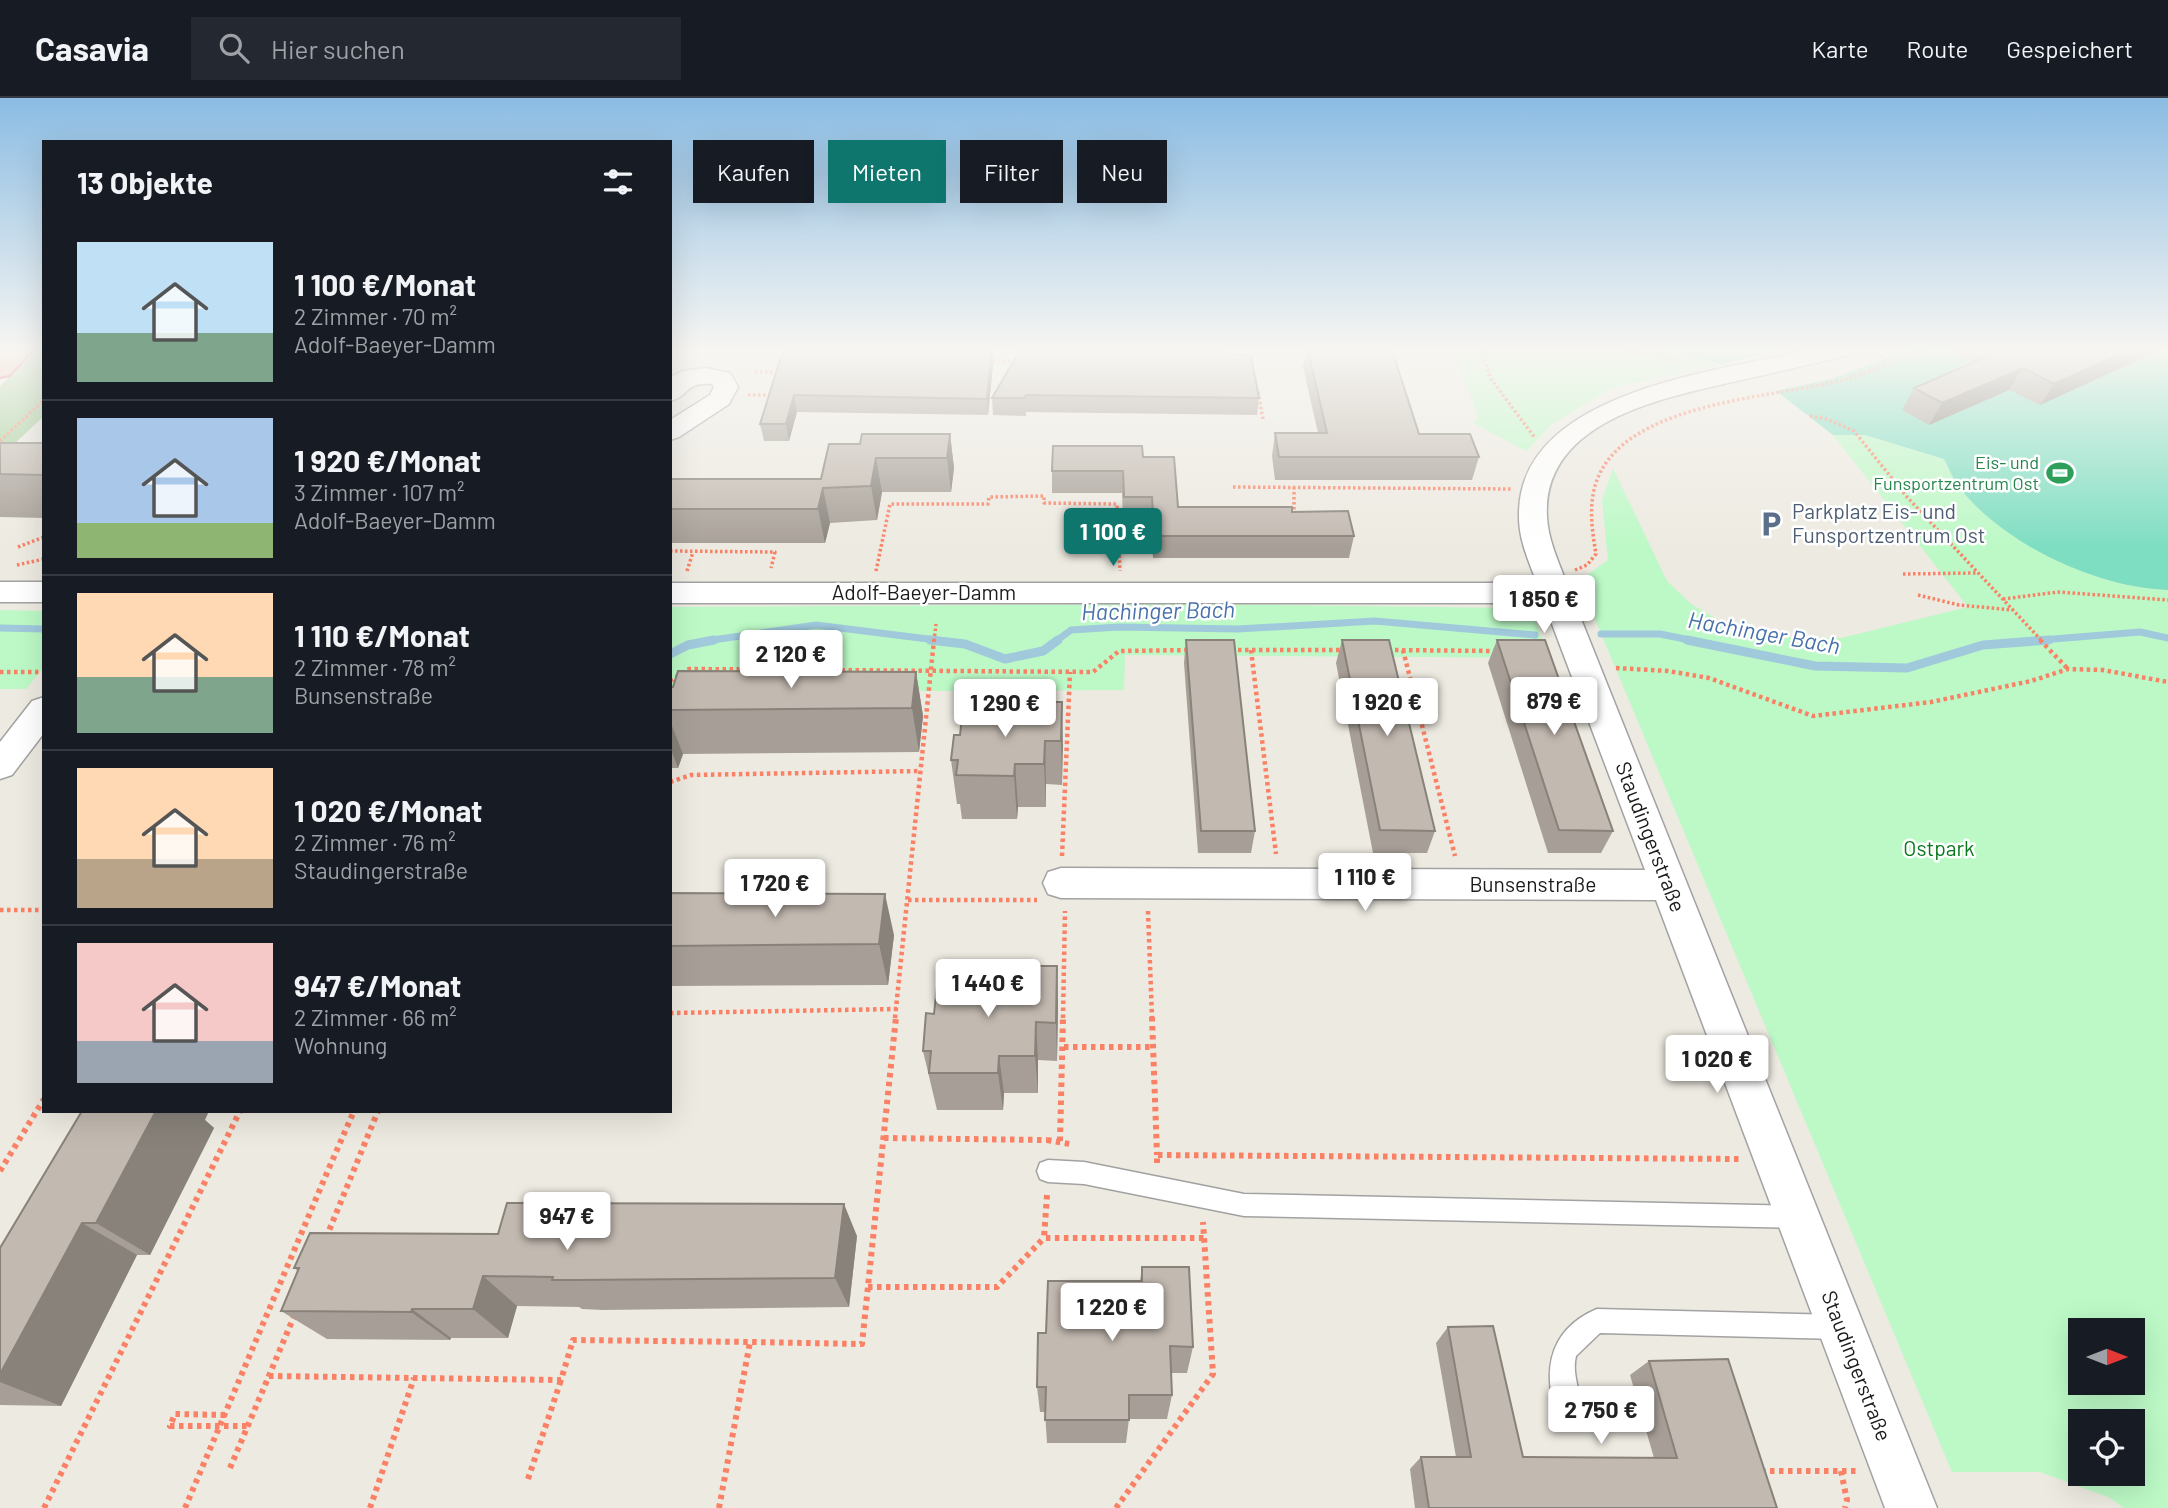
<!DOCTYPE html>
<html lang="de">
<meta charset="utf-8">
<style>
body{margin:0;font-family:Barlow,sans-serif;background:#242831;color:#f1f3f6;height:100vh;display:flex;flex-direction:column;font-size:26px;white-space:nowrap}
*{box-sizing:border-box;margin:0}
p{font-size:23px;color:#9ea1a6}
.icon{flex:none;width:38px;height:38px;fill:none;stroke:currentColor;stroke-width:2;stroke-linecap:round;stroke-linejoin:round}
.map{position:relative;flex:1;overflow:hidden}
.details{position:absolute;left:42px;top:42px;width:630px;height:973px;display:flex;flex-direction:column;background:#171b24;border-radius:0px;box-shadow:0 7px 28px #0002}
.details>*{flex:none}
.hud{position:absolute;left:693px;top:42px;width:665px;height:63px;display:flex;gap:14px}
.needle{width:46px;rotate:90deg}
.tools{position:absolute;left:2068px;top:1220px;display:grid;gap:14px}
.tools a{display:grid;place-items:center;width:77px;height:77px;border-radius:0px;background:#171b24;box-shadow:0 7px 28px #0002;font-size:35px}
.price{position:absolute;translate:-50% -60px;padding:0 16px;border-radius:7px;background:#fff;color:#222;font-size:23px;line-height:46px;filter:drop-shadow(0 2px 4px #0008)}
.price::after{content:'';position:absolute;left:50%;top:42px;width:21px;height:16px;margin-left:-10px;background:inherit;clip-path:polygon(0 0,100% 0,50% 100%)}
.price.active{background:#0f766e;color:#fff}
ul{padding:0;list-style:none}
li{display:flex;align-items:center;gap:21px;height:175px;padding:0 35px}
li+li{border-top:2px solid #363941}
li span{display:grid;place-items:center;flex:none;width:196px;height:140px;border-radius:0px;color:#555}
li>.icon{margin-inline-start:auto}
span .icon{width:84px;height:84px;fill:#fffc;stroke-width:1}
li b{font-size:30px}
h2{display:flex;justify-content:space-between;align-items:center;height:84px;padding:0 35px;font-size:30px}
.chip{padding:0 24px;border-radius:0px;background:#171b24;box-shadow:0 7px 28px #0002;font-size:24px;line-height:63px}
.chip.active{background:#0f766e;color:#fff}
header{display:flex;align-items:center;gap:42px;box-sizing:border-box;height:98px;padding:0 35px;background:#171b24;border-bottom:2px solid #363941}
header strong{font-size:33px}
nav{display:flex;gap:38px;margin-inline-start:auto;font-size:24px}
.search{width:490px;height:63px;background:#242831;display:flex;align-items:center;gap:18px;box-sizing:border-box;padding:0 24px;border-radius:0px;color:#9ea1a6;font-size:26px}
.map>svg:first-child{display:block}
.forest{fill:#a0cd95}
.park{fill:#bcf9c6;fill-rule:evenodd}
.pitch{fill:#7ddec1}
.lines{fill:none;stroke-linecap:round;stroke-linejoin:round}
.stream-far1{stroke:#a0c9dc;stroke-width:7}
.stream{stroke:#a0c9dc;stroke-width:9}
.service-casing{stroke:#a2a2a2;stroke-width:3}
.minor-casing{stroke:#a2a2a2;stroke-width:3}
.trunk-casing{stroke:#d72250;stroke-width:4}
.path-far2{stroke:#fa8165;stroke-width:3.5;stroke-dasharray:2.5 2.5;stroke-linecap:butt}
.path-far1{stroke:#fa8165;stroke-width:4.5;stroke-dasharray:3.5 3.5;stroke-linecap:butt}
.path{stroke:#fa8165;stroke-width:6;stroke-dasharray:4.5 4.5;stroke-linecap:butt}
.service{fill:#fff;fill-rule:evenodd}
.minor{fill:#fff;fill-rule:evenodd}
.trunk{fill:#f1b094;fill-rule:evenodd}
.path-bridge{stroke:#fa8165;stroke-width:6;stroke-dasharray:4.5 4.5;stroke-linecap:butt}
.wall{fill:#a79f97}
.shaded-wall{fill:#88827b}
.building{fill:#c2b9b0;stroke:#88827b;stroke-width:2}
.labels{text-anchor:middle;stroke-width:5;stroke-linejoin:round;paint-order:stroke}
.far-leisure-label{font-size:18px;fill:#27864d;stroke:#fff;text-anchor:end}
.service-label{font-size:21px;fill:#4e5e75;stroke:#fff;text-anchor:start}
.street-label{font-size:21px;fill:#1b1b1b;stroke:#fff}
.park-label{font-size:21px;fill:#0a781d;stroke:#fff}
.water-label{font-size:23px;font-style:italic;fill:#4871ab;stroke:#fff}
</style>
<header>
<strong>Casavia</strong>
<div class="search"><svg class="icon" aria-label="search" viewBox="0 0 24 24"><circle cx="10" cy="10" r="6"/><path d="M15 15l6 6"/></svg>Hier suchen</div>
<nav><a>Karte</a><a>Route</a><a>Gespeichert</a></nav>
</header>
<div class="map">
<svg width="2168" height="1410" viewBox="0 0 2168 1410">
<rect width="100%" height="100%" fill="#edeae1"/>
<path class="forest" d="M 38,252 L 44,252 L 44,318 L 0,359 L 0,288 Z"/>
<path class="park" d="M 1454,252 L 1659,252 L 1722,266 L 1612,290 L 1552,326 L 1526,353 L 1473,325 L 1478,318 Z
M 1833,337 L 1865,337 L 1944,361 C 1949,370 1953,381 1959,389 C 2003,446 2097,490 2168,492 L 2168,1410 L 2124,1410 L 2110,1400 L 2040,1374 L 1952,1374 L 1579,483 L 1608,462 L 1602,402 L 1613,370 L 1667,483 L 1691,506 L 1737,533 L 1781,539 L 1841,540 L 1968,509 ZM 2081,1232 L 2133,1232 L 2133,1284 L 2081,1284 ZM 2081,1323 L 2133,1323 L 2133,1376 L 2081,1376 Z
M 1187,506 L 1516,510 L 1534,518 L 1548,560 L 1125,557 L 1124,592 L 741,594 L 670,606 L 670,509 Z
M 0,512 L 44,513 L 44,569 L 26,591 L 0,591 Z"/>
<path class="pitch" d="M 1659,252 L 1778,252 L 1722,266 Z
M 1909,252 L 2168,252 L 2168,492 C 2097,490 2003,446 1959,389 C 1953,381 1949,370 1944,361 L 1865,337 L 1833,337 L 1776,293 L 1831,281 Z"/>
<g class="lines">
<path class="stream-far1" d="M 0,530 L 44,531
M 1601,536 L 1660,536 L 1695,543
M 706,543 L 816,527 L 944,543
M 1056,543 L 1071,532 L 1119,529 L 1238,531 L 1375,523 L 1535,537
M 2028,543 L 2140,534 L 2168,540"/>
<path class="stream" d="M 930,542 L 965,546 L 1005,561 L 1043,553 L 1058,542
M 1687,542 L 1815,568 L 1907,570 L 1983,547 L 2049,542
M 670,556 L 688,547 L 714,542"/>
<defs>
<path id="service" d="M 1048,1062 L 1084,1064 L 1244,1096 L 1798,1108 L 1806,1111 L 1809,1119 L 1806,1127 L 1798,1130 L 1244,1118 L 1084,1086 L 1048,1084 L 1040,1081 L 1037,1073 L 1040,1065 Z
M 1597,1211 L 1840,1217 L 1848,1221 L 1852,1229 L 1848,1237 L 1840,1241 L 1600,1235 L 1576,1258 C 1570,1281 1588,1306 1579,1328 L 1570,1332 L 1561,1328 C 1541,1280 1545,1233 1597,1211 Z"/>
<path id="minor" d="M 1809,252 L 1852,252 L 1848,257 C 1808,267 1768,276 1728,285 C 1658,301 1542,325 1547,419 C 1548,439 1556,458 1563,476 L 1937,1410 L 1885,1410 L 1656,802 L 1061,800 L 1048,796 L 1043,785 L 1048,774 L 1061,770 L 1645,772 L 1544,505 L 670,505 L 670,485 L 1537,485 C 1529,464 1519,442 1519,419 C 1516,293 1720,273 1809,252 Z
M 706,270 L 730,275 L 738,289 L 729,306 L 679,339 L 670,342 L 670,322 L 710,297 L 714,289 L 712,286 C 685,283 689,299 670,303 L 670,279 L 683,273 Z
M 0,484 L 44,484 L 44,504 L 0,504 Z
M 44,599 L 44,635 L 12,677 L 0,681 L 0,644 L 32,603 Z"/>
<path id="trunk" d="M 4,252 L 33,252 L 9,277 L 0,279 L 0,256 Z"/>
</defs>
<use href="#service" class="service-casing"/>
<use href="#minor" class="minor-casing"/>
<use href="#trunk" class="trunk-casing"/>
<path class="path-far2" d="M 1481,252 L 1491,281 L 1535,340
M 1630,252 L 1684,264
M 1866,255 L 1871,253 L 1888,264
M 761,257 L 784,257
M 988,263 L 1018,263
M 755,274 L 779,274
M 1258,294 L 1263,321
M 748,297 L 772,297
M 1810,318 L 1827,321 L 1854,333 L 1907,399 L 2042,543
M 0,343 L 44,302
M 1233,389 L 1512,391
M 1294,389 L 1294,419
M 18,449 L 44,439
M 670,453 L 775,454 L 771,470
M 17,467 L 44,461
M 1575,472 L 1587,467 L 1596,456 C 1592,432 1588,406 1597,382 C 1625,307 1763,300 1830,285 C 1862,278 1891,264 1921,252
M 687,473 L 693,454
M 876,473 L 890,406 L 988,406 L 989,399 L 1044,398 L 1044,405 L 1117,406 L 1120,473
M 1903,476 L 1977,475
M 1918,497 L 1959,507 L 2013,512
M 2003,501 L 2058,494 L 2168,502
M 934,543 L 936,526"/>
<path class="path-far1" d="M 2040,542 L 2068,571
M 1231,552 L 1345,552
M 1251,552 L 1276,756
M 1388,552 L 1499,553
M 1403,552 L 1455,758
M 1616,570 L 1668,573 L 1709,580 L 1813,618 L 1931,604 L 2031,583 L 2068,571 L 2103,572 L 2168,584
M 0,574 L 44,574
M 670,583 L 689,571 L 1093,574 L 1119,553 L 1191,552
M 670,684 L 691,677 L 921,673
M 1062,758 L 1070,574
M 908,802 L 1037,802
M 0,812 L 44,812
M 1148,813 L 1152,920
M 670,915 L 897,911
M 895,920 L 934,542
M 1063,920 L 1065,813"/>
<path class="path" d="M 1152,919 L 1157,1057
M 1064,949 L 1154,949
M 884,1040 L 1047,1042
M 1047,1042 L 1070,1046
M 1060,1043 L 1063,919
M 1157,1065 L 1157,1057 L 1739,1061
M 329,1070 L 354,1013
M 0,1073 L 44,1001
M 1047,1097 L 1044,1140 L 1204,1140
M 326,1140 L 378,1013
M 868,1189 L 997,1189 L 1044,1140
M 269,1278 L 561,1282 L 573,1242 L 750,1244
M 225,1317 L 175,1316 L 170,1328 L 248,1328
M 230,1370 L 295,1216
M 1761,1373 L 1857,1373
M 1841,1373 L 1847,1402 L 1845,1410
M 528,1381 L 561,1282
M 44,1410 L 240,1013
M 370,1410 L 414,1280
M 719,1410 L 750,1244 L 862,1246 L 896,919
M 1116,1410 L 1213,1276 L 1203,1124"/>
<use href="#service" class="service"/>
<use href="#minor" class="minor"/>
<use href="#trunk" class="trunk"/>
<path class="path-bridge" d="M 185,1410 L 329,1070"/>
</g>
<path class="wall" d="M 783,252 L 993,267 L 988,317 L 797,314 L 789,343 L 764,343 L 760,326 Z
M 1020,252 L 1259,300 L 1257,317 L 1026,314 L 1026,318 L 993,317 L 992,300 Z
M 1306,252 L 1392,252 L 1419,336 L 1479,359 L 1472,382 L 1275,382 L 1272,358 L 1275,335 L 1318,335 L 1303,269 Z
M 1950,252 L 2160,252 L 2040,307 L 2009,292 L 1929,327 L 1902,312 L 1914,290 L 1973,265 Z
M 950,336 L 954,370 L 951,394 L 882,394 L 877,422 L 830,425 L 825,445 L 670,445 L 670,381 L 821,381 L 860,346 Z
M 0,345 L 44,345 L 44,420 L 0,419 Z
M 1143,359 L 1178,409 L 1292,414 L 1354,438 L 1349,460 L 1153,460 L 1151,421 L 1123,421 L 1122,395 L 1052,395 L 1052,373 Z
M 1186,542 L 1255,733 L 1251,755 L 1198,755 L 1184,565 Z
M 1342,542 L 1435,733 L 1427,755 L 1373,755 L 1336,565 Z
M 1497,542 L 1613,733 L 1601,755 L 1548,755 L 1488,565 Z
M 916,574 L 923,618 L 919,654 L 683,656 L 678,670 L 670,670 L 670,589 Z
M 1062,604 L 1062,687 L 1046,686 L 1046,709 L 1018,709 L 1017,721 L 962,721 L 960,706 L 957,706 L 951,662 L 960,637 L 1028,612 Z
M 670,795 L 894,837 L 888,887 L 670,888 Z
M 1057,868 L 1058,908 L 1057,963 L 1038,962 L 1038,995 L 1004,995 L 1003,1012 L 937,1012 L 923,953 L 934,916 L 1017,879 Z
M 205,1022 L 214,1030 L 150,1157 L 137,1157 L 61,1308 L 0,1307 L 0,1150 Z
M 857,1138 L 849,1209 L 603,1212 L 582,1211 L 579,1209 L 517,1208 L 508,1240 L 451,1240 L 450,1242 L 327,1241 L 281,1213 L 298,1173 L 294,1170 Z
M 1142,1169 L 1193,1249 L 1187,1275 L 1171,1275 L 1172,1297 L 1167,1321 L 1129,1321 L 1126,1345 L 1047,1345 L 1045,1314 L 1040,1314 L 1037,1289 L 1046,1235 L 1140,1183 Z
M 1448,1229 L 1523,1359 L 1654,1360 L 1630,1277 L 1649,1263 L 1777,1410 L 1415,1410 L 1410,1371 L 1421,1359 L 1456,1359 L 1436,1245 Z"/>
<path class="shaded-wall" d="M 992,252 L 993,267 L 988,317 L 987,301 Z
M 2129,252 L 2160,252 L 2040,307 L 2054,286 Z
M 2023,270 L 2009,292 L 1929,327 L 1942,305 Z
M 794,297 L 797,314 L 789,343 L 786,326 Z
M 950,336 L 954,370 L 951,394 L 947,360 Z
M 876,360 L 882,394 L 877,422 L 871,388 Z
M 823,390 L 830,425 L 825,445 L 818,411 Z
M 916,574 L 923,618 L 919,654 L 912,610 Z
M 1062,604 L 1063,648 L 1062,687 L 1061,643 Z
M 670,623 L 683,656 L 678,670 L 670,649 Z
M 1045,643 L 1046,686 L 1046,709 L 1044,666 Z
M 1015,666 L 1018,709 L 1017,721 L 1014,678 Z
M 885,796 L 894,837 L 888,887 L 879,846 Z
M 1057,868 L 1058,908 L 1057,963 L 1056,925 Z
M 1036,924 L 1038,962 L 1038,995 L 1035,958 Z
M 999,958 L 1004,995 L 1003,1012 L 998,975 Z
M 156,1013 L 209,1013 L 205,1022 L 214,1030 L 150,1157 L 96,1125 Z
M 844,1106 L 857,1138 L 849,1209 L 835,1180 Z
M 82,1125 L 137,1157 L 61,1308 L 0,1284 L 0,1276 Z
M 483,1178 L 517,1208 L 508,1240 L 473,1211 Z
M 412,1211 L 451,1240 L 450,1242 L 411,1214 Z"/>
<path class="building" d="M 783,252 L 992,252 L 987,301 L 794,297 L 786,326 L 760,326 Z
M 1020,252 L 1209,252 L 1251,258 L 1259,300 L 1026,297 L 1025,300 L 992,300 Z
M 1308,252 L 1392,252 L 1419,336 L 1470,336 L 1479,359 L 1279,359 L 1275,335 L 1327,335 Z
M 2002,252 L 2129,252 L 2054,286 L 2023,270 L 1942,305 L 1914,290 Z
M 862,336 L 950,336 L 947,360 L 876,360 L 871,388 L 823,390 L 818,411 L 670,411 L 670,381 L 821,381 L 829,346 L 860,346 Z
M 0,345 L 44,345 L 44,377 L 0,376 Z
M 1053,348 L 1142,348 L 1143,359 L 1174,359 L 1178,409 L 1292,409 L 1292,414 L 1348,413 L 1354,438 L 1154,438 L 1152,399 L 1124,399 L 1123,373 L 1052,373 Z
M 1186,542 L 1234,542 L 1255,733 L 1201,733 Z
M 1342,542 L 1389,542 L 1435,733 L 1380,732 Z
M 1497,542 L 1545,542 L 1613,733 L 1559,732 Z
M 678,573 L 916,574 L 912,610 L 670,612 L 670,589 L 673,589 Z
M 1029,604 L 1062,604 L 1061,643 L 1045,643 L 1044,666 L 1015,666 L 1014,678 L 956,677 L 958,662 L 951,662 L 954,637 L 960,637 L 963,611 L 1028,612 Z
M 670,795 L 885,796 L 879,846 L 670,848 Z
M 1017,868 L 1057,868 L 1056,925 L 1036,924 L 1035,958 L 999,958 L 998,975 L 929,975 L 931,953 L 923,953 L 926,915 L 934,916 L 938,878 L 1017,879 Z
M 82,1013 L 156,1013 L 96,1125 L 82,1125 L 0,1276 L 0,1150 Z
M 507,1105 L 844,1106 L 835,1180 L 574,1182 L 552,1182 L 553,1179 L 483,1178 L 473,1211 L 412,1211 L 411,1214 L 281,1213 L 299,1170 L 294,1170 L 310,1135 L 498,1136 Z
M 1142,1169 L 1189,1169 L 1193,1249 L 1170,1248 L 1172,1297 L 1129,1297 L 1129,1322 L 1045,1322 L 1046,1289 L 1037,1289 L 1038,1235 L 1046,1235 L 1048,1183 L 1142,1183 Z
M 1493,1228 L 1523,1359 L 1677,1360 L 1649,1263 L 1728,1261 L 1777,1410 L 1429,1410 L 1421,1359 L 1471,1359 L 1448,1229 Z"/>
<linearGradient id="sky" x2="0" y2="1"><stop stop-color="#8bbce3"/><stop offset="0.56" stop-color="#f7f6f2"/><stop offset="1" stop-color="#f7f6f2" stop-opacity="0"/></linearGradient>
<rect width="2168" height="450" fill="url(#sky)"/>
<defs>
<symbol id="stadium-bare" viewBox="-9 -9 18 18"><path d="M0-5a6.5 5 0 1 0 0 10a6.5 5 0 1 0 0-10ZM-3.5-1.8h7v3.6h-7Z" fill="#2e9e5b" stroke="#fff" stroke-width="2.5" paint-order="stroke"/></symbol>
<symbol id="parking-bare" viewBox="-9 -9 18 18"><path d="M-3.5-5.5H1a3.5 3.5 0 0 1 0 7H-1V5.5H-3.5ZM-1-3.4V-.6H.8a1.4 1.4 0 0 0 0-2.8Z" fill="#5c6f8a" stroke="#fff" stroke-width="2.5" paint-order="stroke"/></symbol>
</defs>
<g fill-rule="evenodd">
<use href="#stadium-bare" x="2041" y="356" width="38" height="38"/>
<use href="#parking-bare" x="1752" y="407" width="38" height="38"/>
</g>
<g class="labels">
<g class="far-leisure-label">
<text x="2039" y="371">Eis- und<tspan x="2039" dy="21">Funsportzentrum Ost</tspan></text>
</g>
<g class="service-label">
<text x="1792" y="421">Parkplatz Eis- und<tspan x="1792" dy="24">Funsportzentrum Ost</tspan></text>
</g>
<g class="street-label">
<text x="924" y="502">Adolf-Baeyer-Damm</text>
<text transform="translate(1650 739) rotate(69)" y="7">Staudingerstraße</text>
<text x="1533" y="794">Bunsenstraße</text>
<text transform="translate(1856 1268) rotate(69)" y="7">Staudingerstraße</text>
</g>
<g class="park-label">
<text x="1939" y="758">Ostpark</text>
</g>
<g class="water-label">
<text transform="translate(1158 513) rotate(-1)" y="8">Hachinger Bach</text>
<text transform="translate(1764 535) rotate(10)" y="8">Hachinger Bach</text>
</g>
</g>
</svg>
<div class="tools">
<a><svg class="needle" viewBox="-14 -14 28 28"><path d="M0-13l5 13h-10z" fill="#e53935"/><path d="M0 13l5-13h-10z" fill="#9ea1a6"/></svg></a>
<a><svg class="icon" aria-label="locate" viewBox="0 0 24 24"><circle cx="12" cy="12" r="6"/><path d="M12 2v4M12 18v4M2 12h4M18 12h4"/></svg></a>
</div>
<b class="price active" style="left:1113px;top:470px">1 100 €</b>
<b class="price" style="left:1544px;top:537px">1 850 €</b>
<b class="price" style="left:791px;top:592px">2 120 €</b>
<b class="price" style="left:1554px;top:639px">879 €</b>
<b class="price" style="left:1387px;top:640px">1 920 €</b>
<b class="price" style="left:1005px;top:641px">1 290 €</b>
<b class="price" style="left:1365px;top:815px">1 110 €</b>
<b class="price" style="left:775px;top:821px">1 720 €</b>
<b class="price" style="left:988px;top:921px">1 440 €</b>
<b class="price" style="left:1717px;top:997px">1 020 €</b>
<b class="price" style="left:567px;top:1154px">947 €</b>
<b class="price" style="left:1112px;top:1245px">1 220 €</b>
<b class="price" style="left:1601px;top:1348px">2 750 €</b>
<div class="hud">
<a class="chip">Kaufen</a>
<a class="chip active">Mieten</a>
<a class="chip">Filter</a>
<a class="chip">Neu</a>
</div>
<section class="details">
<h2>13 Objekte<svg class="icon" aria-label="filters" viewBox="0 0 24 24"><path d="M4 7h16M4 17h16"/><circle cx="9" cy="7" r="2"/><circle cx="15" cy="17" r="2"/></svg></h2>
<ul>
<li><span style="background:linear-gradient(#bfe0f5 65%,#7fa58c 0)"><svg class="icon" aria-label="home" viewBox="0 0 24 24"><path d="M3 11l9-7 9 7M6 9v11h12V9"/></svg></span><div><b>1 100 €/Monat</b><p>2 Zimmer · 70 m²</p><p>Adolf-Baeyer-Damm</p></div></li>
<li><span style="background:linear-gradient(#a9c7e8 75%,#8fb573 0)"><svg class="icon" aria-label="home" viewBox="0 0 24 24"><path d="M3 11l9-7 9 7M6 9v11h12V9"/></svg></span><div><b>1 920 €/Monat</b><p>3 Zimmer · 107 m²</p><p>Adolf-Baeyer-Damm</p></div></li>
<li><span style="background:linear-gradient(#ffd9b3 60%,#7fa58c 0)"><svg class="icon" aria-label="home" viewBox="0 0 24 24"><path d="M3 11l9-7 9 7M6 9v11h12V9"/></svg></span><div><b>1 110 €/Monat</b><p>2 Zimmer · 78 m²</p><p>Bunsenstraße</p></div></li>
<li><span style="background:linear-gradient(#ffd9b3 65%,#b9a48a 0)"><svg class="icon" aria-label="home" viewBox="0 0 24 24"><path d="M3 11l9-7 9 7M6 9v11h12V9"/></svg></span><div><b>1 020 €/Monat</b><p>2 Zimmer · 76 m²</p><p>Staudingerstraße</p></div></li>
<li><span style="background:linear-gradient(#f6c9c9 70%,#9aa5b1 0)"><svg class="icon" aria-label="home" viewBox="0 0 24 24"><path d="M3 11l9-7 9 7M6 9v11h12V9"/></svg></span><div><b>947 €/Monat</b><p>2 Zimmer · 66 m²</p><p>Wohnung</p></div></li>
</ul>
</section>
</div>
